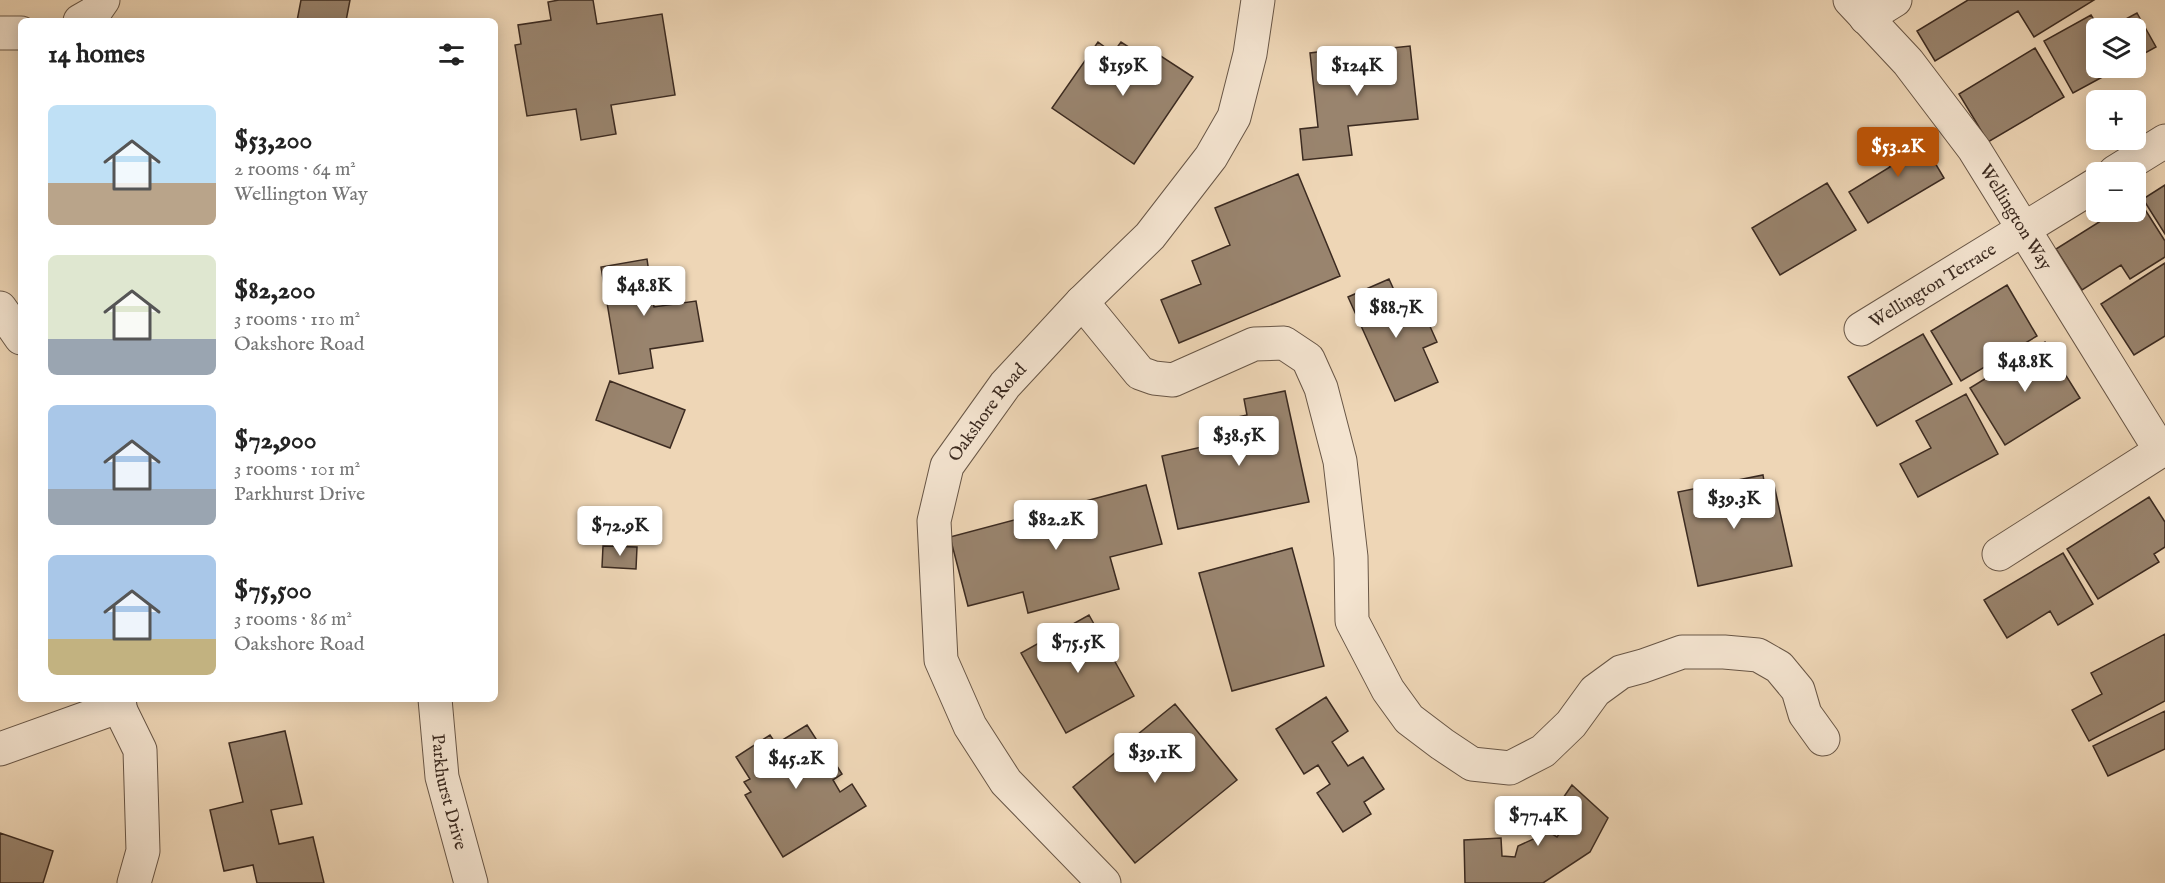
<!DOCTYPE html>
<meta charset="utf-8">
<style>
body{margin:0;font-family:"IM FELL English",serif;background:#f6f6f6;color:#222;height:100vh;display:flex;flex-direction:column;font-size:22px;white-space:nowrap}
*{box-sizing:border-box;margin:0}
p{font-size:20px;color:#767676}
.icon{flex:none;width:33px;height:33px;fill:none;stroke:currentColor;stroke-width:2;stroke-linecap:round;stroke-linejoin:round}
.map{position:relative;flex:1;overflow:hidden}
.sheet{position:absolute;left:18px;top:18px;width:480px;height:684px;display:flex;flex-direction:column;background:#fff;border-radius:9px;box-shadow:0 3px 15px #0003}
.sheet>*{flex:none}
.fabs{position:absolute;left:2086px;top:18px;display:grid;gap:12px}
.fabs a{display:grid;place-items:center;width:60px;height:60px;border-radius:9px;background:#fff;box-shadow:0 3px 15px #0003;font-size:30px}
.price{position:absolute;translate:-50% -51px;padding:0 14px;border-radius:6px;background:#fff;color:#222;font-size:20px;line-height:39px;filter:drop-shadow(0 2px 3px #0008)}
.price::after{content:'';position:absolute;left:50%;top:36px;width:18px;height:14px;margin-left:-9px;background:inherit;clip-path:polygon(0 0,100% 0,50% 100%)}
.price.selected{background:#b45309;color:#fff}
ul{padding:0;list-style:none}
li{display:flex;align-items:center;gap:18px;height:150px;padding:0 30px}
li span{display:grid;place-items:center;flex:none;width:168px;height:120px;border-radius:9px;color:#555}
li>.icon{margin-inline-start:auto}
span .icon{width:72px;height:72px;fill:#fffc;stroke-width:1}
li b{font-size:26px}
h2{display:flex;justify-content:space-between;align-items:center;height:72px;padding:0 30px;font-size:26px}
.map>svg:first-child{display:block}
.building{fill:#99846e;stroke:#3c2b21;stroke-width:1.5}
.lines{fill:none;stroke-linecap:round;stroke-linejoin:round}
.minor-casing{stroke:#685646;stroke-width:35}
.minor{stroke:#f4e4d0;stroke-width:33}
.labels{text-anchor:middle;stroke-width:4.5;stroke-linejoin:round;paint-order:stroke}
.street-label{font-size:18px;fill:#3c2b21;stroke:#f4e4d0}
</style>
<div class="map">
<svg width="2165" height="883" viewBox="0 0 2165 883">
<rect width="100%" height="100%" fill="#eed6b6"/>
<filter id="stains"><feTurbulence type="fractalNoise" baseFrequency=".00333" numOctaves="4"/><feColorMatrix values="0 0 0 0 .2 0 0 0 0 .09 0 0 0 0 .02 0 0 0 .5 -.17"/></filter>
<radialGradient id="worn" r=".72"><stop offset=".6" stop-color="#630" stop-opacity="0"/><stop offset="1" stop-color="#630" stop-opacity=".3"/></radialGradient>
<path class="building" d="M 301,0 L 350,0 L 346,21 L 297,21 Z
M 559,0 L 593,0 L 597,24 L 662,14 L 675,95 L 611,105 L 616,134 L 581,140 L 576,109 L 527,116 L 515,45 L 521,44 L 518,25 L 551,20 L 548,2 Z
M 1968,0 L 2094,0 L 2034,37 L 2018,11 L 1935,61 L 1917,31 Z
M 2137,13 L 2156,47 L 2136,58 L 2136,28 L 2109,28 Z
M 2091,15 L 2099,28 L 2097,28 L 2097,68 L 2119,68 L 2073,93 L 2044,41 Z
M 1098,42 L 1113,53 L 1121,42 L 1144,57 L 1150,49 L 1193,77 L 1134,164 L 1052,108 Z
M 1410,46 L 1418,119 L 1348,126 L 1352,155 L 1303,160 L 1300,129 L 1318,127 L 1310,53 L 1350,48 L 1352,64 L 1365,62 L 1364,51 Z
M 2035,48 L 2064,97 L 1988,142 L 1959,94 Z
M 1916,131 L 1944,178 L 1868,223 L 1849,192 L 1890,167 L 1881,152 Z
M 1298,174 L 1340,276 L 1179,343 L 1161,300 L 1201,284 L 1192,261 L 1230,245 L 1215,208 Z
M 1827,183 L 1856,230 L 1780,275 L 1752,228 Z
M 2165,185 L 2165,234 L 2143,199 Z
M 2137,197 L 2165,241 L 2165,257 L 2130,279 L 2121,265 L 2082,290 L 2056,249 L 2115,212 L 2136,212 Z
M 647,259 L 654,307 L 696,301 L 703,341 L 650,349 L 653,368 L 619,374 L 601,267 Z
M 2165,263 L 2165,336 L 2134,355 L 2101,304 Z
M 1389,279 L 1404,312 L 1420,304 L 1437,342 L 1423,348 L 1438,382 L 1395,401 L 1348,297 Z
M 2007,285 L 2037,336 L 1961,381 L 1931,331 Z
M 1923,334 L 1952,384 L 1877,426 L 1848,377 Z
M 2045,342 L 2080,398 L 2005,445 L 1970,388 Z
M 610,381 L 685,410 L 670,448 L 596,420 Z
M 1285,391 L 1309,502 L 1178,529 L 1162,456 L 1215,444 L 1210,423 L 1247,415 L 1244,399 Z
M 1966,394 L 1998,454 L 1918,497 L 1900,464 L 1931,448 L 1916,421 Z
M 1763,475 L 1765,487 L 1774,485 L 1792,566 L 1698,586 L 1678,492 Z
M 1146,485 L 1162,544 L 1110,557 L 1119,589 L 1028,613 L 1023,592 L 968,606 L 950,537 Z
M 2149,497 L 2165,522 L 2165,547 L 2154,554 L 2159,562 L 2098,599 L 2067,549 Z
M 603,546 L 637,547 L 636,569 L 602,567 Z
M 1292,548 L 1324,666 L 1232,691 L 1199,573 Z
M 2063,553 L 2093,604 L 2058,625 L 2050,611 L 2007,638 L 1984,600 Z
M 1089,615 L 1134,696 L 1066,733 L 1021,653 Z
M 2165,634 L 2165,701 L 2089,741 L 2072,710 L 2102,694 L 2091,673 Z
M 1326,697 L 1348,731 L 1332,742 L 1348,766 L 1363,757 L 1384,789 L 1364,802 L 1371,814 L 1343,832 L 1317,793 L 1330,784 L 1318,765 L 1304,774 L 1276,729 Z
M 1175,704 L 1237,780 L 1135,863 L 1073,787 Z
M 2165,711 L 2165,749 L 2108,776 L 2093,746 Z
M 807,725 L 818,742 L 812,746 L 821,760 L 830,755 L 842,774 L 833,780 L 840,792 L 852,784 L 866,806 L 783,857 L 745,795 L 751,792 L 744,782 L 750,779 L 736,757 L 770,735 L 776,744 Z
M 285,731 L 302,804 L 271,810 L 279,844 L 313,837 L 324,883 L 257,883 L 253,865 L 224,871 L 210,810 L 243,802 L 229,743 Z
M 1572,785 L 1608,818 L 1590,852 L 1543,883 L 1465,883 L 1464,840 L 1501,838 L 1502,856 L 1515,857 L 1518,846 L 1549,832 L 1557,837 L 1566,825 L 1552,814 Z
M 0,833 L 53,851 L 43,883 L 0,883 Z"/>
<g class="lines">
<defs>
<g id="minor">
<path id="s1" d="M 1850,0 L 1908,62 L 1974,149 L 2161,451"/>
<path d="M 1866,18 L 1895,0"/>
<path d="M 80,21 L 94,13 L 103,0"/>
<path d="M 0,33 L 21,33"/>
<path d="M 2115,172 L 2165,141"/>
<path d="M 1082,302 L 1140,373 L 1154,378 L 1173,380 L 1254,344 L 1284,343 L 1308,359 L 1321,388 L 1340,461 L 1351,557 L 1352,621 L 1388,690 L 1409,719 L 1442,744 L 1472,764 L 1510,768 L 1543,751 L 1571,724 L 1595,691 L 1621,672 L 1643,666 L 1682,652 L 1724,652 L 1758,655 L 1779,667 L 1798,690 L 1805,714 L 1823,739"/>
<path d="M 0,308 L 21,338"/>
<path id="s2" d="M 1861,329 L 2097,184"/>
<path d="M 1999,554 L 2165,448"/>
<path d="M 115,699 L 140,750 L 143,851 L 134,883"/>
<path id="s3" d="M 435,699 L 442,777 L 471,883"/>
<path d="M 0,749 L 120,706"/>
<path id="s4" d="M 1104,883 L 1006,782 L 970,726 L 941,660 L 934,521 L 947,466 L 1005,385 L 1082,302 L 1150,236 L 1211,157 L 1234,117 L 1250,54 L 1258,0"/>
</g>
</defs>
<use href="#minor" class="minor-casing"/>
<use href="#minor" class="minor"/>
</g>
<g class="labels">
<g class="street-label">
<text dy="6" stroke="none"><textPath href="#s1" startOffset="274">Wellington Way</textPath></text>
<text dy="6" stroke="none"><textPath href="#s2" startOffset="84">Wellington Terrace</textPath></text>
<text dy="6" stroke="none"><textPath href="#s4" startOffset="542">Oakshore Road</textPath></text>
<text dy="6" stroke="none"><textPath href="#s3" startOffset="94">Parkhurst Drive</textPath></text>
</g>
</g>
<rect width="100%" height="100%" filter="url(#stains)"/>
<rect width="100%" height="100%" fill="url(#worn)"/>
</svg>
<div class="fabs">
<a><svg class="icon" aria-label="layers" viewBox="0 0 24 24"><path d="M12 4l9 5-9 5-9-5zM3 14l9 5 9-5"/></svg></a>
<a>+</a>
<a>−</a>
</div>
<b class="price" style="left:1123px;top:97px">$159K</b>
<b class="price" style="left:1357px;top:97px">$124K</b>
<b class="price selected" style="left:1898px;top:178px">$53.2K</b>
<b class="price" style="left:644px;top:317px">$48.8K</b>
<b class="price" style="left:1396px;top:339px">$88.7K</b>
<b class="price" style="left:2025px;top:393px">$48.8K</b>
<b class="price" style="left:1239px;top:467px">$38.5K</b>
<b class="price" style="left:1734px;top:530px">$39.3K</b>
<b class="price" style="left:1056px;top:551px">$82.2K</b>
<b class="price" style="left:620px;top:557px">$72.9K</b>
<b class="price" style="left:1078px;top:674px">$75.5K</b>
<b class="price" style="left:1155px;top:784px">$39.1K</b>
<b class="price" style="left:796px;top:790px">$45.2K</b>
<b class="price" style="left:1538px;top:847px">$77.4K</b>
<section class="sheet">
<h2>14 homes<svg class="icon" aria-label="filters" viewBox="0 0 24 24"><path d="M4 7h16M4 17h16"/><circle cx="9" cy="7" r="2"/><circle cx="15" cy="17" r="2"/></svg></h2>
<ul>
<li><span style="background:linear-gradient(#bfe0f5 65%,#b9a48a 0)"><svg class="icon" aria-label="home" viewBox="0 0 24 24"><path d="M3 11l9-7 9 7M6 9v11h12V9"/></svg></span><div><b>$53,200</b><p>2 rooms · 64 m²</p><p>Wellington Way</p></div></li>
<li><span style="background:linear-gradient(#dfe7d0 70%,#9aa5b1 0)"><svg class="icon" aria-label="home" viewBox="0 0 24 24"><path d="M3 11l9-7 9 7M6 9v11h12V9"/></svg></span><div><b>$82,200</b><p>3 rooms · 110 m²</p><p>Oakshore Road</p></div></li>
<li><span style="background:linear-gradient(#a9c7e8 70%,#9aa5b1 0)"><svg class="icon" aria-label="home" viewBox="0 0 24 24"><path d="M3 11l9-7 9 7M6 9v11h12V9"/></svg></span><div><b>$72,900</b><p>3 rooms · 101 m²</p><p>Parkhurst Drive</p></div></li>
<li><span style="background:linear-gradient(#a9c7e8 70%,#c2b280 0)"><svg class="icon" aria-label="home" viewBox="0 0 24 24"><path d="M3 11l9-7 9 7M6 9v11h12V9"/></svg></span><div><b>$75,500</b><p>3 rooms · 86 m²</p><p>Oakshore Road</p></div></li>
</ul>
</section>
</div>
